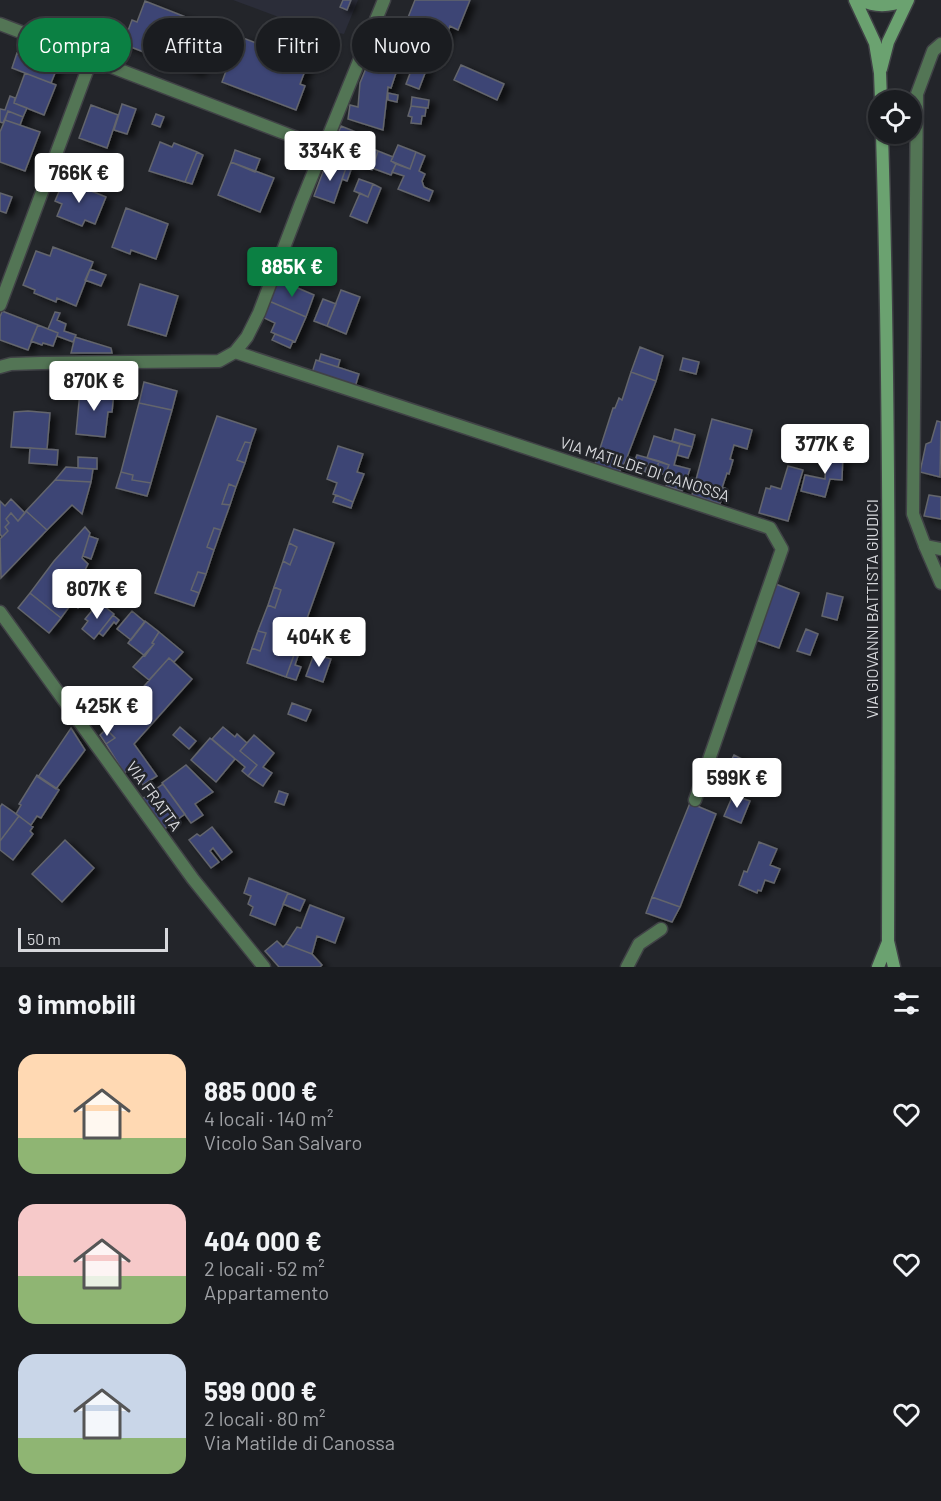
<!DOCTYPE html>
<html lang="it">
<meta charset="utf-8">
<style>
body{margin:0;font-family:Barlow,sans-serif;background:#27292d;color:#f1f3f6;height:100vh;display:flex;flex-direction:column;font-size:22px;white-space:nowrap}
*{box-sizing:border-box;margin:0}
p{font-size:20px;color:#9fa1a5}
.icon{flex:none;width:33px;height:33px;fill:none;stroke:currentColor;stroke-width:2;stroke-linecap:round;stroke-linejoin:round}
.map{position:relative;height:967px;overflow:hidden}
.details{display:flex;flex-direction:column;background:#1a1c20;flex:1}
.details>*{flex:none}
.banner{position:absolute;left:18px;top:18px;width:600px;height:54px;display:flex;gap:12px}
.tools{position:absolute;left:868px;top:90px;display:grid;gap:12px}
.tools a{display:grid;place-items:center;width:54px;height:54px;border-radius:50%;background:#1a1c20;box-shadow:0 2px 4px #0004,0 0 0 2px #383a3e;font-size:30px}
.scale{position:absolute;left:18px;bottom:15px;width:150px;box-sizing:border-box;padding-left:6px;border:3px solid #d7d8dc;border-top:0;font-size:16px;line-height:21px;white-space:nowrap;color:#d7d8dc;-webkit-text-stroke:4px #23252a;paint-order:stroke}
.price{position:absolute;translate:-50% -51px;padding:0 14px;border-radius:6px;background:#fff;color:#222;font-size:20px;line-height:39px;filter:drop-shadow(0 2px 3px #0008)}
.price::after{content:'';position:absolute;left:50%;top:36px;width:18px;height:14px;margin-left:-9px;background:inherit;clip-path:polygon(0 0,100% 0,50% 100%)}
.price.on{background:#0b8043;color:#fff}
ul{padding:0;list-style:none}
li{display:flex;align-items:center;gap:18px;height:150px;padding:0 18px}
li span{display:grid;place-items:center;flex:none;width:168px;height:120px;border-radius:18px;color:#555}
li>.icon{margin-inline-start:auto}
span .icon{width:72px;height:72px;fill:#fffc;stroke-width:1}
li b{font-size:26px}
h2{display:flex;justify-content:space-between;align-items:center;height:72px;padding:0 18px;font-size:26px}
.chip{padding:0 21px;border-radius:27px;background:#1a1c20;box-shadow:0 2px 4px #0004,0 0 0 2px #383a3e;font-size:21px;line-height:54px}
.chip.on{background:#0b8043;color:#fff}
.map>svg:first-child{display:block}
.built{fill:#2b2d39}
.building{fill:#3d4574;stroke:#63656c;stroke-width:1.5;filter:url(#shadow)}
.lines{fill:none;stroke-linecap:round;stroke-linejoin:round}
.service-casing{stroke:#404246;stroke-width:15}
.minor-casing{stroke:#404246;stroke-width:15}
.tertiary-casing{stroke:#404246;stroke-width:15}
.secondary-casing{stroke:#404246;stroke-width:15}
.service{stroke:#537555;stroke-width:12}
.minor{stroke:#537555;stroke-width:12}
.tertiary{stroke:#537555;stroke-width:12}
.secondary{stroke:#6ba270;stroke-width:12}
.labels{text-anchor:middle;stroke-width:5;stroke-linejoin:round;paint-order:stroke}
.street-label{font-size:16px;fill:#d7d8dc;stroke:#23252a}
</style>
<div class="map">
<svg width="941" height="967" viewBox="0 0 941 967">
<defs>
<filter id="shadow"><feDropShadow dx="6" dy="3.5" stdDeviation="3" flood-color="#0009"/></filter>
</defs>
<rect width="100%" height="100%" fill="#23252a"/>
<path class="built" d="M 233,0 L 358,0 L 344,34 L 339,33 L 332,37 Z"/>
<path class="building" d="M 343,0 L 351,0 L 347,10 L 340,7 Z
M 415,0 L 470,0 L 458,30 L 450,26 L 436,61 L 397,45 Z
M 145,1 L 211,27 L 203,47 L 207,49 L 198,73 L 123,44 L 132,20 L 137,22 Z
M 243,38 L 308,63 L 300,84 L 305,86 L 296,110 L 222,82 L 231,57 L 235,59 Z
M 376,44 L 390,51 L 385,65 L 397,70 L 391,88 L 388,87 L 383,130 L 348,119 L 350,105 L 358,107 L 360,83 Z
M 17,53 L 57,68 L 51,83 L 12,68 Z
M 398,54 L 414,63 L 410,73 L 400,68 L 402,64 L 396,61 Z
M 414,63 L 427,68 L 419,89 L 406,84 Z
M 461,65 L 504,84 L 497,100 L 454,80 Z
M 25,73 L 56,85 L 44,115 L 14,103 Z
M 388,93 L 398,95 L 397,102 L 388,100 Z
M 10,96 L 15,98 L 14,103 L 27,108 L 23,117 L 8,111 L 3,123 L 0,122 L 0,109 L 5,110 Z
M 412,97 L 429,100 L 428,108 L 411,106 Z
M 122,104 L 136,109 L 127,134 L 114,130 Z
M 91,105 L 118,115 L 107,148 L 79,138 Z
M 411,106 L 426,108 L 425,116 L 422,116 L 421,124 L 411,123 L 412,117 L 408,116 Z
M 8,111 L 23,117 L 20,125 L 5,120 Z
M 156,114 L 164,117 L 160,127 L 152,124 Z
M 5,120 L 40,132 L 25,171 L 0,162 L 0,132 Z
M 341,126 L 368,137 L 365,146 L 378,151 L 372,170 L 330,153 Z
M 160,142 L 172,147 L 174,143 L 197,152 L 185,182 L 149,171 Z
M 398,145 L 416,152 L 410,169 L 391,161 Z
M 235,150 L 260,159 L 255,172 L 231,162 Z
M 378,151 L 393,157 L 391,161 L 396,164 L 391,175 L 372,168 Z
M 197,152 L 203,155 L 192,184 L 185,182 Z
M 416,152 L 425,156 L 419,171 L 425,174 L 422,181 L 424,187 L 433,191 L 429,201 L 398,189 L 404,176 L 392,172 L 396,164 L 410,169 Z
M 327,161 L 346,168 L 334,203 L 314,196 Z
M 231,162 L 274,178 L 260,212 L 218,195 Z
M 346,168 L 351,170 L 347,181 L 342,179 Z
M 359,179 L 373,184 L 368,197 L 354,191 Z
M 64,180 L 106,197 L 95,224 L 85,220 L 82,226 L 57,216 L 62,204 L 55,201 Z
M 373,184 L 381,188 L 367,223 L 350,216 L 360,193 L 368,197 Z
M 0,193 L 12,197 L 6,213 L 0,211 Z
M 126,208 L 168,224 L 156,259 L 131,250 L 130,254 L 112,247 Z
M 53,247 L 93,262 L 76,306 L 57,298 L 56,302 L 34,293 L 35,290 L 23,285 L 36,251 L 50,256 Z
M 90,269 L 106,275 L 101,286 L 85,280 Z
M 279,280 L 314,295 L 306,317 L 269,301 Z
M 140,284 L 178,296 L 166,336 L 128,325 Z
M 341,290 L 360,297 L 346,334 L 327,326 Z
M 323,299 L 336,304 L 327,326 L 314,321 Z
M 269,301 L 306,317 L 295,342 L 271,332 L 275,323 L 262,317 Z
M 2,311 L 38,325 L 28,350 L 0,340 L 0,317 Z
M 55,312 L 60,313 L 57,320 L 66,324 L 64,331 L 76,335 L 73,342 L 57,336 L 58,333 L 48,329 Z
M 38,325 L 58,333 L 53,346 L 43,343 L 42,345 L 31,341 Z
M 275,334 L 293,341 L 290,348 L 272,340 Z
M 75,337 L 111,348 L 112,353 L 71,353 Z
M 640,347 L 663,356 L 656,381 L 631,372 Z
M 321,354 L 340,360 L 338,367 L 319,361 Z
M 683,358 L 699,362 L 696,374 L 680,370 Z
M 316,360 L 359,374 L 355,387 L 312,373 Z
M 631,372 L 656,381 L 626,460 L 618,474 L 594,467 L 613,408 L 615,408 L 619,398 L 622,400 Z
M 144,382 L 177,391 L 172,410 L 139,403 Z
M 93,389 L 114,391 L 112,412 L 108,412 L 105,437 L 76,434 L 80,391 L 93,392 Z
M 139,403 L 172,410 L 151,483 L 132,480 L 133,475 L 121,472 Z
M 28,411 L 50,413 L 47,449 L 11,447 L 14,412 Z
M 217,416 L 256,429 L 251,443 L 245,442 L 237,460 L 245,463 L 236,487 L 229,484 L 222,504 L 230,505 L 221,530 L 214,528 L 207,547 L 214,550 L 206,574 L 198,572 L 191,590 L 199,593 L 194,606 L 155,593 Z
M 712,419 L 752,430 L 747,449 L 734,445 L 730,459 L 733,460 L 729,474 L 727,473 L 722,488 L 725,488 L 720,504 L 692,495 Z
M 937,421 L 941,422 L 940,477 L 920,472 L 926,444 L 931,442 Z
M 675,429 L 695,435 L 692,447 L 672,441 Z
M 654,436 L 680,444 L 674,465 L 690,469 L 686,481 L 665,474 L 669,465 L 647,458 Z
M 245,442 L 251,443 L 245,463 L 237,460 Z
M 680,444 L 692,447 L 688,458 L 677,455 Z
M 338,446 L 363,454 L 357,472 L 364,474 L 353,502 L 333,494 L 337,483 L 327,479 Z
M 30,448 L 58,450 L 57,465 L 29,463 Z
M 827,449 L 843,451 L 842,480 L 830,479 L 825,497 L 801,491 L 805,475 L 825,479 Z
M 637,455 L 659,461 L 657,468 L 647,465 L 645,472 L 632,468 Z
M 78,457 L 97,458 L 97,469 L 78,468 Z
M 659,461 L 669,465 L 665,474 L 655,474 Z
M 788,466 L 803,470 L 788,521 L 759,513 L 766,488 L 770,489 L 771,486 L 781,489 Z
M 66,467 L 93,469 L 91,482 L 55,480 Z
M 121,472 L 133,475 L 132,480 L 151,483 L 147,496 L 116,488 Z
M 670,476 L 686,481 L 682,491 L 666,486 Z
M 55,480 L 91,482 L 82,514 L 72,505 L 47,530 L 26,511 Z
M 229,484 L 236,487 L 230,505 L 222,504 Z
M 336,495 L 353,502 L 351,508 L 333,502 Z
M 929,495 L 941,497 L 941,519 L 924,516 Z
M 11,499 L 25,513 L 18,521 L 11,513 L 6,519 L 9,523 L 5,527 L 8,531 L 2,537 L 0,534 L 0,501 L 5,506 Z
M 26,511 L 47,530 L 1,578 L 0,539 L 8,531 L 5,527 L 9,523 L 6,519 L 11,513 L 18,521 Z
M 85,527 L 90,533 L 82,558 L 88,564 L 77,586 L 88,595 L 78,608 L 72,603 L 61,618 L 30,593 L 54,561 Z
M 214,528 L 221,530 L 214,550 L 207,547 Z
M 294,529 L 334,543 L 286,677 L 247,663 L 252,648 L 260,651 L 266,633 L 258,631 L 268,605 L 275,608 L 281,590 L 274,587 L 283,561 L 290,565 L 297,547 L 289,543 Z
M 89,536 L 98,539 L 91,559 L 83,556 Z
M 289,543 L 297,547 L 290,565 L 283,561 Z
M 101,571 L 107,577 L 101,584 L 108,591 L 99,602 L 77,586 L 81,577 L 90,585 Z
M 198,572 L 206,574 L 199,593 L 191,590 Z
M 773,583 L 799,593 L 779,648 L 753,639 Z
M 274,587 L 281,590 L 275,608 L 268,605 Z
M 30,593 L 61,618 L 49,633 L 18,608 Z
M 827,593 L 843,597 L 837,620 L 822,616 Z
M 99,602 L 114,614 L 94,639 L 82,629 L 88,621 L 85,619 Z
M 132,611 L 145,622 L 131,640 L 117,629 Z
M 113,615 L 119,620 L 116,624 L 114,622 L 103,636 L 99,633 Z
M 307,620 L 314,623 L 311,632 L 303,629 Z
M 145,621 L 159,632 L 152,643 L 154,644 L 145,656 L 128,643 Z
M 806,629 L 818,634 L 810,655 L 797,651 Z
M 258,631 L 266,633 L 260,651 L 252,648 Z
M 159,632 L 183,652 L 174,662 L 169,658 L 149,680 L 133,667 L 154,644 L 152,643 Z
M 314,654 L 331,659 L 323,682 L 306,676 Z
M 294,655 L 298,656 L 295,665 L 301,667 L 296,680 L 286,677 Z
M 169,658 L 192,679 L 134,744 L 157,776 L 143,785 L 131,768 L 124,773 L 106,744 L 115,738 L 106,729 Z
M 292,703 L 311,710 L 306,721 L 288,714 Z
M 180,727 L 196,741 L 189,749 L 173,735 Z
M 223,727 L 235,737 L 237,734 L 247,743 L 240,751 L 257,765 L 248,776 L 242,771 L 245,767 L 212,739 Z
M 71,728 L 85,750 L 56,789 L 38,777 Z
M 106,729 L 115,738 L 106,744 L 100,735 Z
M 254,735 L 274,753 L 263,767 L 272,773 L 263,786 L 248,776 L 257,765 L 240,751 Z
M 210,738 L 235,759 L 216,782 L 191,760 Z
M 734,755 L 742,759 L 737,769 L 729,765 Z
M 186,765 L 213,792 L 195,804 L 203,815 L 191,823 L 162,783 Z
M 37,775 L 59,790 L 41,818 L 37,816 L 31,825 L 16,814 L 21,805 L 19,804 Z
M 163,784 L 185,814 L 163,830 L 142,799 Z
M 279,791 L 288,794 L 284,805 L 275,802 Z
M 733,795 L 750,801 L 741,823 L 724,816 Z
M 690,803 L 716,814 L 680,907 L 652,897 Z
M 2,804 L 19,816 L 0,841 L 0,807 Z
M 19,816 L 33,827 L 30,831 L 33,834 L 13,860 L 0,850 L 0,841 Z
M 212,827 L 232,852 L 222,860 L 213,848 L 210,851 L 219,862 L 211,868 L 189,840 L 197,834 L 200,836 Z
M 65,840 L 94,868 L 62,902 L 32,874 Z
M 759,842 L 777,849 L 770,865 L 780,869 L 774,883 L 765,880 L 761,891 L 758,890 L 757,893 L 739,885 L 744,871 L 747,872 Z
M 249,878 L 288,893 L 275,925 L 250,915 L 253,907 L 248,904 L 251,896 L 244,893 Z
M 288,893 L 305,900 L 300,911 L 283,904 Z
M 652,897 L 680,907 L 672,922 L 646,913 Z
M 310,905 L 344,918 L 335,943 L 317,936 L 312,954 L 286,944 L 297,927 L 301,928 Z
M 277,941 L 283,947 L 286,944 L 312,954 L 322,965 L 320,967 L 279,967 L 265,951 Z"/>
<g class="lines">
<defs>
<path id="service" d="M 941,44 L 933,51 L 917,94 L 913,514 L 925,546 L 941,549"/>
<path id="minor" d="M 0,24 L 323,148
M 0,305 L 91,60
M 235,352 L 770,528 L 782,549 L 695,800
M 0,367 L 11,364 L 41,363 L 219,361 L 235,352 L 247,337 L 259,313 L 301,203 L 384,0
M 925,546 L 941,583
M 627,967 L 639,944 L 661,929"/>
<path id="tertiary" d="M 0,612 L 193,879 L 264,967"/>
<path id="secondary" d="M 855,0 L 875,43 L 880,73 L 881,100
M 862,0 C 876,8 891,6 906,0
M 881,69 L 888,42 L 908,0
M 882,134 C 890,402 889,672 888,941 L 894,967
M 878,967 L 888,942"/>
</defs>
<use href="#service" class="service-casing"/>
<use href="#minor" class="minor-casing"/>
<use href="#tertiary" class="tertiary-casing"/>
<use href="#secondary" class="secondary-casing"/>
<use href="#service" class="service"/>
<use href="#minor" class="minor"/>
<use href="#tertiary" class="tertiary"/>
<use href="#secondary" class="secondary"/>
</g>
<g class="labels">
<g class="street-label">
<text transform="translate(645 469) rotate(18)" y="6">VIA MATILDE DI CANOSSA</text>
<text transform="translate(872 609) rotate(-90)" y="6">VIA GIOVANNI BATTISTA GIUDICI</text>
<text transform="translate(154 796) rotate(54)" y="6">VIA FRATTA</text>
</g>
</g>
</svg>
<div class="tools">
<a><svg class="icon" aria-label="locate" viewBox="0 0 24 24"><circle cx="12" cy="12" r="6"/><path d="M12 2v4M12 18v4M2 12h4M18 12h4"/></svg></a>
</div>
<div class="scale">50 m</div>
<b class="price" style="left:330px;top:182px">334K €</b>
<b class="price" style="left:79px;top:204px">766K €</b>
<b class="price on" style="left:292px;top:298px">885K €</b>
<b class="price" style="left:94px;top:412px">870K €</b>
<b class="price" style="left:825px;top:475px">377K €</b>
<b class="price" style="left:97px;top:620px">807K €</b>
<b class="price" style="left:319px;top:668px">404K €</b>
<b class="price" style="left:107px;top:737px">425K €</b>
<b class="price" style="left:737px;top:809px">599K €</b>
<div class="banner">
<a class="chip on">Compra</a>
<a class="chip">Affitta</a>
<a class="chip">Filtri</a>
<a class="chip">Nuovo</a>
</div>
</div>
<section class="details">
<h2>9 immobili<svg class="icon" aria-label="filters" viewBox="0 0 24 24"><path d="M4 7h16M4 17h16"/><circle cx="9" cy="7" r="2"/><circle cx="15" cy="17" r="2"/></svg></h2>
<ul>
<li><span style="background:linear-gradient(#ffd9b3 70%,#8fb573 0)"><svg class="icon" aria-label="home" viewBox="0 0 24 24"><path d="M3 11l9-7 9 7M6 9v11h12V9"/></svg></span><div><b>885 000 €</b><p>4 locali · 140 m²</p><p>Vicolo San Salvaro</p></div><svg class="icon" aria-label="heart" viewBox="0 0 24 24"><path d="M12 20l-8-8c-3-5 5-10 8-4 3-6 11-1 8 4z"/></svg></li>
<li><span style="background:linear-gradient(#f6c9c9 60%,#8fb573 0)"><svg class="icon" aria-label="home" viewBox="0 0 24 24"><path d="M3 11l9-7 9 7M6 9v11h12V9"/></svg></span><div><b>404 000 €</b><p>2 locali · 52 m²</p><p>Appartamento</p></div><svg class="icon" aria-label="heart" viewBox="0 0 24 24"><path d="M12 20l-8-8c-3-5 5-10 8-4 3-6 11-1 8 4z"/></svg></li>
<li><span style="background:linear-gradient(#c9d6e8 70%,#8fb573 0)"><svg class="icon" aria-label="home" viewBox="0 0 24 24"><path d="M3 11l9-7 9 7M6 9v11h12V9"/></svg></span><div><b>599 000 €</b><p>2 locali · 80 m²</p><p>Via Matilde di Canossa</p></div><svg class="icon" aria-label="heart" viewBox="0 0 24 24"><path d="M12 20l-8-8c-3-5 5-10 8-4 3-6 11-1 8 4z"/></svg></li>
</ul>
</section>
